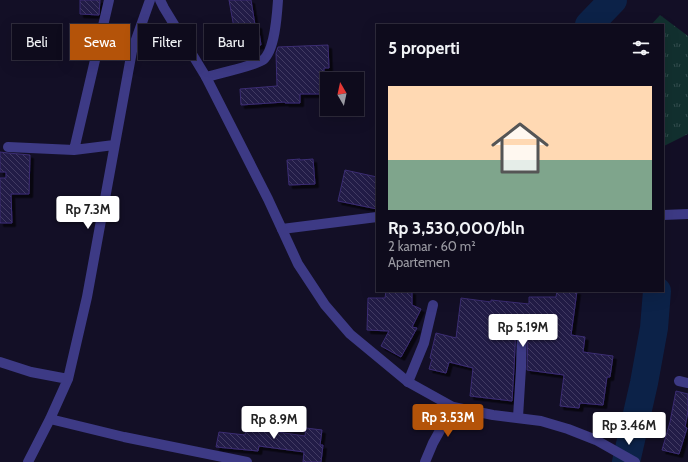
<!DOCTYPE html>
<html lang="id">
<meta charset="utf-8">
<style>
body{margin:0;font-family:Cabin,sans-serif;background:#171425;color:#f1f3f6;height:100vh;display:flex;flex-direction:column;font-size:15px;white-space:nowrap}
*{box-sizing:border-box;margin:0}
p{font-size:13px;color:#9b9ba3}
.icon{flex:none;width:22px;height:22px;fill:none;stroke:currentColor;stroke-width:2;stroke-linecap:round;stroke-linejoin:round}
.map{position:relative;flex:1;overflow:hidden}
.side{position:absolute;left:376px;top:24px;width:288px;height:268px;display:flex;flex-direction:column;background:#0e0b1c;border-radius:0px;box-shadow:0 4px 16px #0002,0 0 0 1px #2e2b3b}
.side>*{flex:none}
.banner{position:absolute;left:12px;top:24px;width:304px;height:36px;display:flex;gap:8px}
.needle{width:26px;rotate:351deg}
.fabs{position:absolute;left:320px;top:72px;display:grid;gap:8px}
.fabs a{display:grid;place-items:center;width:44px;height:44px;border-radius:0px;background:#0e0b1c;box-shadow:0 4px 16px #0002,0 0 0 1px #2e2b3b;font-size:20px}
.price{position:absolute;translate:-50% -34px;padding:0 9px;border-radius:4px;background:#fff;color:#222;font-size:13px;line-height:26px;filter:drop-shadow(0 1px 2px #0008)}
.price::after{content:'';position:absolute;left:50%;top:24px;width:12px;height:9px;margin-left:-6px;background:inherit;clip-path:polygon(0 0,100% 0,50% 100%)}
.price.active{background:#b45309;color:#fff}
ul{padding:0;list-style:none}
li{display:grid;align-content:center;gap:8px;height:212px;padding:0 12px}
li span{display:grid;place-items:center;height:124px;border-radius:0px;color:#555}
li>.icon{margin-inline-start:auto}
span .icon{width:72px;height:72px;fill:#fffc;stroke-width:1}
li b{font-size:17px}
h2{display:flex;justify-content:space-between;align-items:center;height:48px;padding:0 12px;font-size:17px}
.chip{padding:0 14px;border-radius:0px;background:#0e0b1c;box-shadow:0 4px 16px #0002,0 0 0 1px #2e2b3b;font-size:14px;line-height:36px}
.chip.active{background:#b45309;color:#fff}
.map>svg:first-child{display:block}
.grass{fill:url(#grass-tufts)}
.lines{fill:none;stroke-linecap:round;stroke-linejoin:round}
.river{stroke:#0c2248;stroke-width:28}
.building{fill:url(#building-back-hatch);stroke:#3b2d73;filter:url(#shadow)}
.minor{stroke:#3d3a85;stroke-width:10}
.tertiary{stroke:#3d3a85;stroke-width:10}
</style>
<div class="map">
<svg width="688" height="462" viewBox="0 0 688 462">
<defs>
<pattern id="grass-tufts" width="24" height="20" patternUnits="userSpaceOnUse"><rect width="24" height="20" fill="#12302f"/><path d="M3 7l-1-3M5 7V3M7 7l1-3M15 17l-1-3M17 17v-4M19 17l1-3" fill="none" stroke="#344d4e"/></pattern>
<pattern id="building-back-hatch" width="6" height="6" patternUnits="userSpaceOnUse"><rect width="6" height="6" fill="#241b47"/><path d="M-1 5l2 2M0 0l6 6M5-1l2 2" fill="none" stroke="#433b63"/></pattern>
<filter id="shadow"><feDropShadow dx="3.5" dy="3.5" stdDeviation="0" flood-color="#0009"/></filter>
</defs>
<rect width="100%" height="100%" fill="#130f26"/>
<path class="grass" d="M 660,15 L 688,36 L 688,134 L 664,146 L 663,145 L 663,25 L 651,25 Z"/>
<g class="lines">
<path class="river" d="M 589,25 L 613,0
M 626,462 L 644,383 L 654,328 L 657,291"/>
</g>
<path class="building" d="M 80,0 L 100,0 L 99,15 L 80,14 Z
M 229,0 L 251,0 L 255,25 L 258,25 L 261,45 L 230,50 L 227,29 L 234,28 Z
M 328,45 L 329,68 L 324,68 L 323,94 L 300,94 L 300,103 L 285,103 L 285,102 L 241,105 L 240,89 L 277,86 L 276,53 L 278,47 Z
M 0,152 L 8,153 L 30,155 L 29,194 L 11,194 L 12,223 L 0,223 L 0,178 L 6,178 L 6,172 L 0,172 Z
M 300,159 L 300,160 L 313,159 L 315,184 L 289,185 L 287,160 Z
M 345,170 L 377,177 L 377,209 L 338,201 Z
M 386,291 L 412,291 L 412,305 L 421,309 L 412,327 L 417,328 L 401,357 L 381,346 L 389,331 L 367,330 L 368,298 L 385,298 Z
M 557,291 L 577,291 L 571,335 L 585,337 L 583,352 L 613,356 L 610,377 L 607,377 L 603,405 L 580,403 L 579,408 L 560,406 L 564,375 L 527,370 L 528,328 L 527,325 L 523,322 L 519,323 L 516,328 L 514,368 L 512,401 L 470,396 L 473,368 L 449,362 L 446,373 L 429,369 L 432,359 L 430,358 L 436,333 L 456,338 L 461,298 L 491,302 L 491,300 L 529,304 L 529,297 L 556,297 Z
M 676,391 L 688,394 L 688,411 L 685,427 L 687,428 L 679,454 L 662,450 L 670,422 Z
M 248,415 L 266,417 L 264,430 L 305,436 L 306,428 L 322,430 L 320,445 L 323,445 L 321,462 L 303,462 L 304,452 L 259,446 L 258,451 L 216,447 L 219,432 L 245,435 Z"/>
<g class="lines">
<path class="minor" d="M 206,77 C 217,74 257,65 263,60 C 275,50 277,15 278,0
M 8,147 L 74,150 L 114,145
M 74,150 L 109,0
M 663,215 L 688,214
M 282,229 L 377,217
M 0,362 L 31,372 L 68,379
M 679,381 L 688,383
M 408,382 L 424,343 L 433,305
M 518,417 L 521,368 L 522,328
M 50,419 L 124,437 L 247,462
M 28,462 L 50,419 L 68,379 L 87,297 L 132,51 L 150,0
M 425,462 L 433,443 L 453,407"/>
<path class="tertiary" d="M 160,0 L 164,8 L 206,77 L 268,199 L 298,264 L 325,305 L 350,334 L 408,382 L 453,407 L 493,415 L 541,421 L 568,429 L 596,440 L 635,462"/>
</g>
</svg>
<div class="fabs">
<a><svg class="needle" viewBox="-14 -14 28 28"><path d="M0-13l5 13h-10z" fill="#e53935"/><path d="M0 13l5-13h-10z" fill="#9b9ba3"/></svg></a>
</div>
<b class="price" style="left:88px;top:230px">Rp 7.3M</b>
<b class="price" style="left:523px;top:348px">Rp 5.19M</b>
<b class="price active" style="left:448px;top:438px">Rp 3.53M</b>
<b class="price" style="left:274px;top:440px">Rp 8.9M</b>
<b class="price" style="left:629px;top:446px">Rp 3.46M</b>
<div class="banner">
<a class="chip">Beli</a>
<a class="chip active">Sewa</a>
<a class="chip">Filter</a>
<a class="chip">Baru</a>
</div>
<section class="side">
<h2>5 properti<svg class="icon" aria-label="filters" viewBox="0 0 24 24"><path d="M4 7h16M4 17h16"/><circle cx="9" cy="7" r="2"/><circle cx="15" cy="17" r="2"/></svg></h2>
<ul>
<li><span style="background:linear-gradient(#ffd9b3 60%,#7fa58c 0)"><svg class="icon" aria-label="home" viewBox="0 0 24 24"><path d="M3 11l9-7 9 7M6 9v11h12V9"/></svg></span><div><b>Rp 3,530,000/bln</b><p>2 kamar · 60 m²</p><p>Apartemen</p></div></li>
</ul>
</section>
</div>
